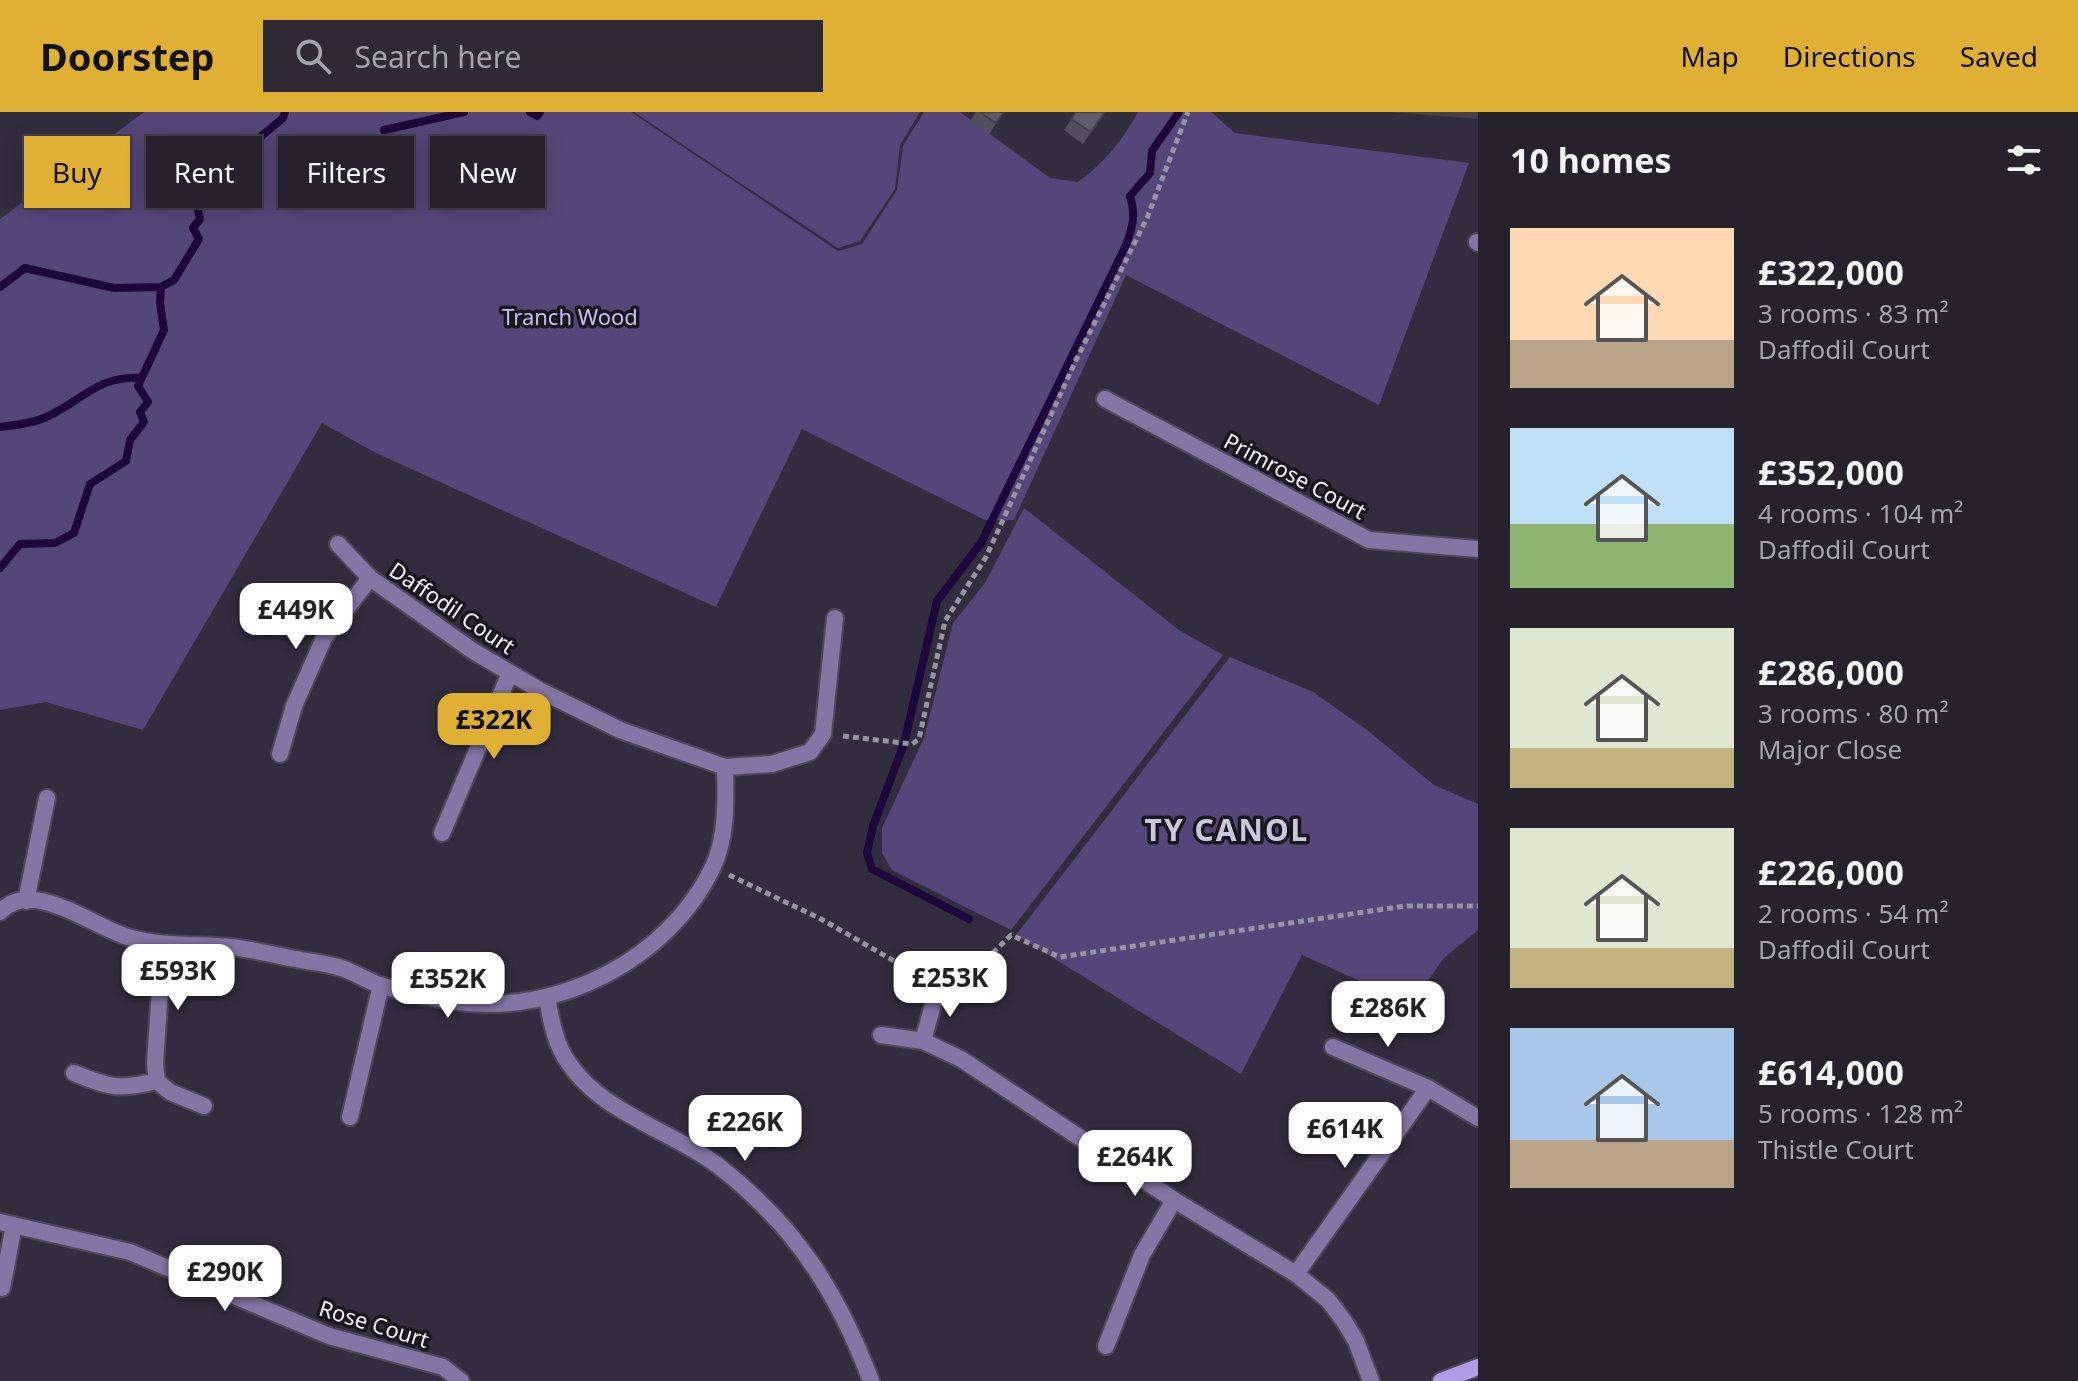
<!DOCTYPE html>
<meta charset="utf-8">
<style>
body{margin:0;font-family:"Noto Sans",sans-serif;background:#2d2a36;color:#f1f3f6;height:100vh;display:flex;flex-direction:column;font-size:30px;white-space:nowrap}
*{box-sizing:border-box;margin:0}
p{font-size:26px;color:#a3a4aa}
.icon{flex:none;width:44px;height:44px;fill:none;stroke:currentColor;stroke-width:2;stroke-linecap:round;stroke-linejoin:round}
.map{position:relative;flex:1;overflow:hidden}
.details{display:flex;flex-direction:column;background:#25222e;width:600px}
.details>*{flex:none}
.banner{position:absolute;left:24px;top:24px;width:760px;height:72px;display:flex;gap:16px}
.price{position:absolute;translate:-50% -68px;padding:0 18px;border-radius:16px;background:#fff;color:#222;font-size:26px;line-height:52px;filter:drop-shadow(0 2px 4px #0008)}
.price::after{content:'';position:absolute;left:50%;top:48px;width:24px;height:18px;margin-left:-12px;background:inherit;clip-path:polygon(0 0,100% 0,50% 100%)}
.price.active{background:#e0b034;color:#111}
ul{padding:0;list-style:none}
li{display:flex;align-items:center;gap:24px;height:200px;padding:0 32px}
li span{display:grid;place-items:center;flex:none;width:224px;height:160px;border-radius:0px;color:#555}
li>.icon{margin-inline-start:auto}
span .icon{width:96px;height:96px;fill:#fffc;stroke-width:1}
li b{font-size:34px}
h2{display:flex;justify-content:space-between;align-items:center;height:96px;padding:0 32px;font-size:34px}
.chip{padding:0 28px;border-radius:0px;background:#25222e;box-shadow:0 4px 20px #0003,0 0 0 2px #423f4a;font-size:28px;line-height:72px}
.chip.active{background:#e0b034;color:#111}
header{display:flex;align-items:center;gap:48px;box-sizing:border-box;height:112px;padding:0 40px;background:#e0b034;color:#111}
header strong{font-size:38px}
nav{display:flex;gap:44px;margin-inline-start:auto;font-size:28px}
.search{width:560px;height:72px;background:#2d2a36;display:flex;align-items:center;gap:20px;box-sizing:border-box;padding:0 28px;border-radius:0px;color:#a3a4aa;font-size:30px}
main{display:flex;flex:1;min-height:0}
.map>svg:first-child{display:block}
.green{fill:#554679}
.lines{fill:none;stroke-linecap:round;stroke-linejoin:round}
.stream{stroke:#1d063c;stroke-width:8}
.street-casing{stroke:#4c4858;stroke-width:20}
.secondary-casing{stroke:#4c4858;stroke-width:20}
.path{stroke:#9794a2;stroke-width:5;stroke-dasharray:6 4;stroke-linecap:butt}
.street{stroke:#8276a4;stroke-width:16}
.secondary{stroke:#b19de7;stroke-width:16}
.wall{fill:#524e5e}
.shaded-wall{fill:#42404c}
.building{fill:#5f5b6d;stroke:#42404c;stroke-width:2}
.labels{text-anchor:middle;stroke-width:7;stroke-linejoin:round;paint-order:stroke}
.park-label{font-size:22px;fill:#c9bcf1;stroke:#19171e}
.street-label{font-size:22px;fill:#f3f0fb;stroke:#19171e}
.district-label{font-size:30px;font-weight:bold;letter-spacing:2px;fill:#cbc7dc;stroke:#19171e}
</style>
<header>
<strong>Doorstep</strong>
<div class="search"><svg class="icon" aria-label="search" viewBox="0 0 24 24"><circle cx="10" cy="10" r="6"/><path d="M15 15l6 6"/></svg>Search here</div>
<nav><a>Map</a><a>Directions</a><a>Saved</a></nav>
</header>
<main>
<div class="map">
<svg width="1478" height="1269" viewBox="0 0 1478 1269">
<rect width="100%" height="100%" fill="#312d3e"/>
<path class="green" d="M 144,0 L 631,0 L 838,139 L 862,132 L 897,78 L 903,34 L 924,0 L 960,0 L 1050,66 L 1078,70 C 1104,51 1123,28 1138,0 L 1211,0 L 1235,21 L 1469,51 L 1379,293 L 1126,163 L 1014,408 L 985,408 L 802,317 L 716,495 L 376,341 L 322,311 L 143,618 L 46,590 L 0,598 L 0,107 Z
M 634,0 L 920,0 L 900,33 L 895,77 L 860,129 L 838,136 Z
M 1024,396 L 1179,518 L 1223,543 L 1011,818 L 892,758 L 882,741 L 882,716 L 924,626 L 953,511 L 985,471 Z
M 1230,545 L 1313,580 L 1367,618 L 1434,673 L 1478,692 L 1478,818 L 1444,846 L 1411,892 L 1302,843 L 1241,962 L 1016,823 Z"/>
<g class="lines">
<path class="stream" d="M 530,0 L 537,4 L 540,0
M 384,18 L 464,0
M 0,175 L 25,156 L 114,176 L 161,175
M 0,315 C 13,313 31,312 44,306 C 79,292 96,263 141,266
M 0,456 L 20,432 L 55,431 L 74,421 L 90,372 L 126,349 L 130,328 L 144,310 L 140,300 L 148,290 L 138,274 L 164,218 L 160,191 L 161,175 L 174,168 L 199,127 L 193,116 L 200,107 L 196,88 L 212,73 L 215,63 L 283,6 L 285,0
M 969,807 L 872,757 L 867,741 L 873,714 L 904,632 L 937,489 L 981,431 L 1126,133 C 1133,114 1136,102 1130,84 L 1150,61 L 1152,39 L 1179,0"/>
<defs>
<path id="street" d="M 1477,130 L 1478,131
M 1105,287 L 1369,428 L 1478,437
M 338,432 L 370,466 L 473,539 L 541,579 L 620,618 L 725,655 L 772,652 L 810,640 L 823,622 L 835,506
M 280,642 L 294,594 L 324,526 L 370,466
M 442,721 L 510,561
M 26,789 L 47,686
M 0,800 C 32,765 93,815 128,825 C 162,835 195,832 230,835 C 252,837 274,843 296,847 C 310,850 324,851 338,855 C 353,859 367,869 382,874 C 407,881 434,887 460,890 C 559,903 668,847 712,757 C 727,727 726,688 725,655
M 547,885 C 550,902 553,922 561,938 C 592,1000 670,1016 721,1056 C 796,1115 838,1181 871,1269
M 881,923 L 923,929 L 961,947 L 1174,1088 L 1296,1162 L 1328,1188 L 1344,1209 L 1356,1229 L 1371,1269
M 923,929 L 938,874
M 1333,935 L 1428,976 L 1478,1006
M 74,961 C 110,976 119,978 157,969 L 170,980 L 204,994
M 157,969 L 155,952 L 163,833
M 350,1005 L 381,873
M 0,1110 L 130,1140 L 329,1224 L 443,1255 L 461,1269
M 1296,1162 L 1428,976
M 2,1176 L 14,1113
M 1106,1234 L 1142,1143 L 1174,1088"/>
<path id="secondary" d="M 1441,1269 L 1478,1255"/>
</defs>
<use href="#street" class="street-casing"/>
<use href="#secondary" class="secondary-casing"/>
<path class="path" d="M 843,624 L 912,632 L 919,627 L 945,509 L 986,445 L 1076,248 L 1147,106 L 1188,0
M 729,763 L 821,807 L 922,865
M 957,876 L 1011,823 L 1060,845 L 1405,794 L 1478,794"/>
<use href="#street" class="street"/>
<use href="#secondary" class="secondary"/>
</g>
<path class="wall" d="M 976,0 L 1004,0 L 989,22 L 970,9 Z
M 1076,0 L 1105,0 L 1083,32 L 1064,18 Z"/>
<path class="shaded-wall" d="M 1391,0 L 1478,0 L 1478,7 Z"/>
<path class="building" d="M 980,0 L 1004,0 L 996,11 Z
M 1076,0 L 1105,0 L 1091,20 L 1071,7 Z"/>
<g class="labels">
<g class="park-label">
<text x="570" y="213">Tranch Wood</text>
</g>
<g class="street-label">
<text transform="translate(1295 364) rotate(28)" y="8">Primrose Court</text>
<text transform="translate(452 496) rotate(34)" y="8">Daffodil Court</text>
<text transform="translate(374 1212) rotate(17)" y="8">Rose Court</text>
</g>
<g class="district-label">
<text x="1227" y="729">TY CANOL</text>
</g>
</g>
</svg>
<b class="price" style="left:296px;top:539px">£449K</b>
<b class="price active" style="left:494px;top:649px">£322K</b>
<b class="price" style="left:178px;top:900px">£593K</b>
<b class="price" style="left:950px;top:907px">£253K</b>
<b class="price" style="left:448px;top:908px">£352K</b>
<b class="price" style="left:1388px;top:937px">£286K</b>
<b class="price" style="left:745px;top:1051px">£226K</b>
<b class="price" style="left:1345px;top:1058px">£614K</b>
<b class="price" style="left:1135px;top:1086px">£264K</b>
<b class="price" style="left:225px;top:1201px">£290K</b>
<div class="banner">
<a class="chip active">Buy</a>
<a class="chip">Rent</a>
<a class="chip">Filters</a>
<a class="chip">New</a>
</div>
</div>
<section class="details">
<h2>10 homes<svg class="icon" aria-label="filters" viewBox="0 0 24 24"><path d="M4 7h16M4 17h16"/><circle cx="9" cy="7" r="2"/><circle cx="15" cy="17" r="2"/></svg></h2>
<ul>
<li><span style="background:linear-gradient(#ffd9b3 70%,#b9a48a 0)"><svg class="icon" aria-label="home" viewBox="0 0 24 24"><path d="M3 11l9-7 9 7M6 9v11h12V9"/></svg></span><div><b>£322,000</b><p>3 rooms · 83 m²</p><p>Daffodil Court</p></div></li>
<li><span style="background:linear-gradient(#bfe0f5 60%,#8fb573 0)"><svg class="icon" aria-label="home" viewBox="0 0 24 24"><path d="M3 11l9-7 9 7M6 9v11h12V9"/></svg></span><div><b>£352,000</b><p>4 rooms · 104 m²</p><p>Daffodil Court</p></div></li>
<li><span style="background:linear-gradient(#dfe7d0 75%,#c2b280 0)"><svg class="icon" aria-label="home" viewBox="0 0 24 24"><path d="M3 11l9-7 9 7M6 9v11h12V9"/></svg></span><div><b>£286,000</b><p>3 rooms · 80 m²</p><p>Major Close</p></div></li>
<li><span style="background:linear-gradient(#dfe7d0 75%,#c2b280 0)"><svg class="icon" aria-label="home" viewBox="0 0 24 24"><path d="M3 11l9-7 9 7M6 9v11h12V9"/></svg></span><div><b>£226,000</b><p>2 rooms · 54 m²</p><p>Daffodil Court</p></div></li>
<li><span style="background:linear-gradient(#a9c7e8 70%,#b9a48a 0)"><svg class="icon" aria-label="home" viewBox="0 0 24 24"><path d="M3 11l9-7 9 7M6 9v11h12V9"/></svg></span><div><b>£614,000</b><p>5 rooms · 128 m²</p><p>Thistle Court</p></div></li>
</ul>
</section>
</main>
